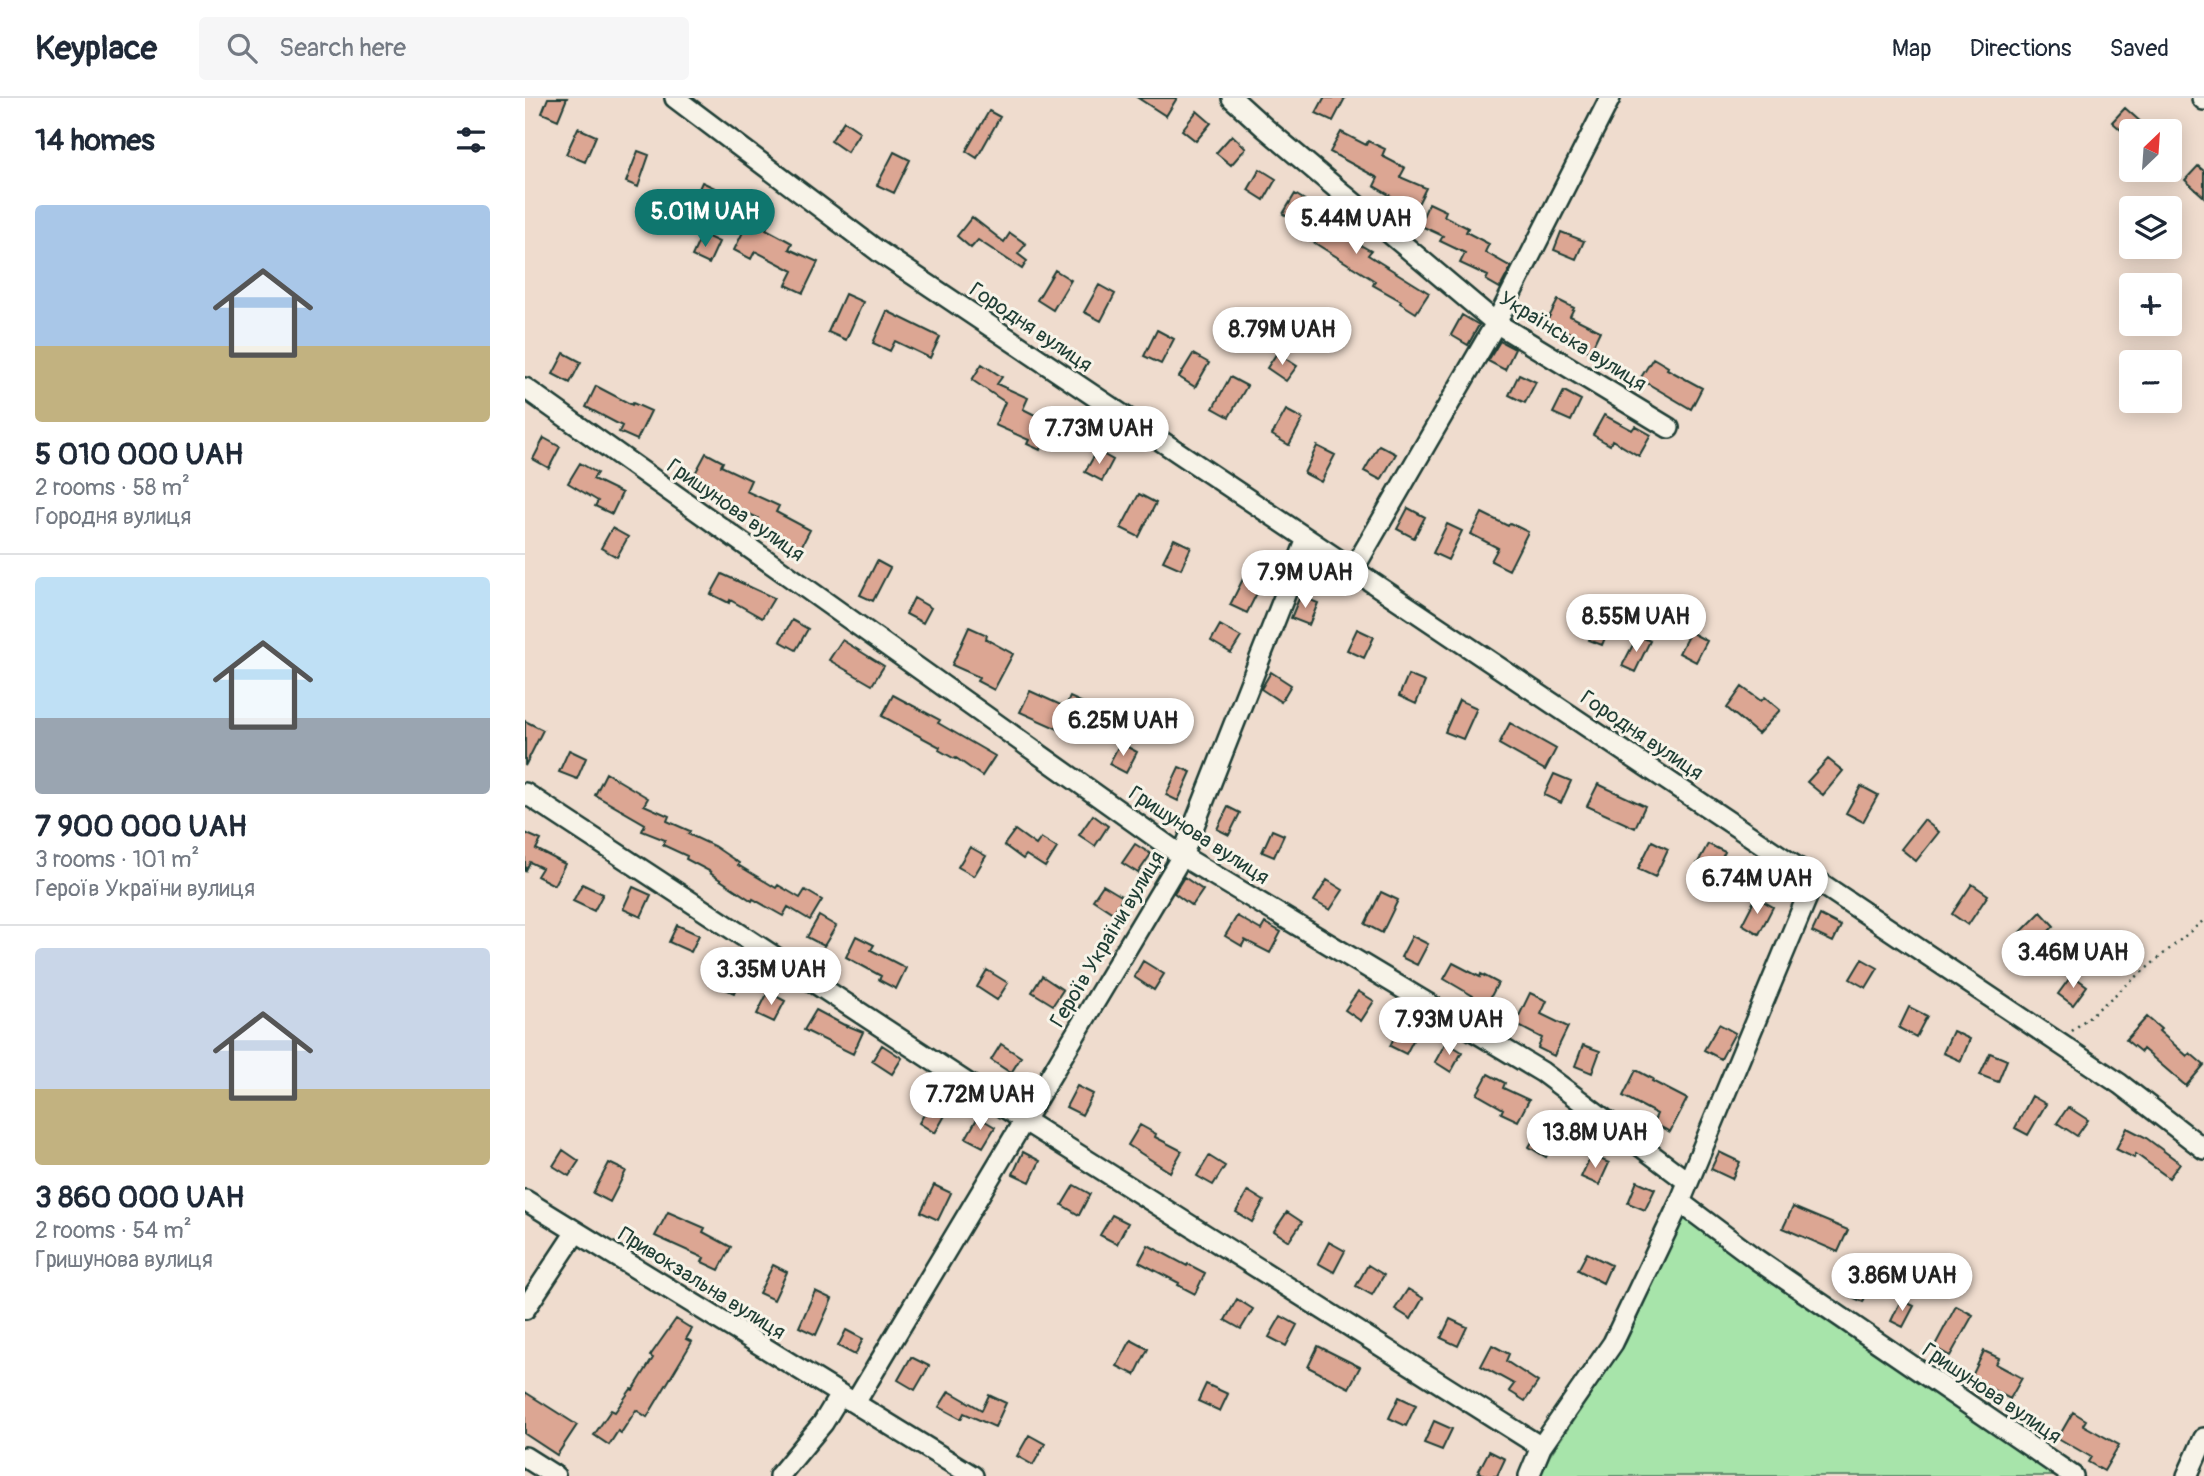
<!DOCTYPE html>
<meta charset="utf-8">
<style>
body{margin:0;font-family:Pangolin,sans-serif;background:#f6f6f7;color:#1f2937;height:100vh;display:flex;flex-direction:column;font-size:26px;white-space:nowrap}
*{box-sizing:border-box;margin:0}
p{font-size:23px;color:#747a83}
.icon{flex:none;width:38px;height:38px;fill:none;stroke:currentColor;stroke-width:2;stroke-linecap:round;stroke-linejoin:round}
.map{position:relative;flex:1;overflow:hidden}
.details{display:flex;flex-direction:column;background:#fff;width:525px}
.details>*{flex:none}
.needle{width:46px;rotate:25deg}
.buttons{position:absolute;left:1594px;top:21px;display:grid;gap:14px}
.buttons a{display:grid;place-items:center;width:63px;height:63px;border-radius:7px;background:#fff;box-shadow:0 4px 18px #0003;font-size:35px}
.price{position:absolute;translate:-50% -60px;padding:0 16px;border-radius:24px;background:#fff;color:#222;font-size:23px;line-height:46px;filter:drop-shadow(0 2px 4px #0008)}
.price::after{content:'';position:absolute;left:50%;top:42px;width:21px;height:16px;margin-left:-10px;background:inherit;clip-path:polygon(0 0,100% 0,50% 100%)}
.price.on{background:#0f766e;color:#fff}
ul{padding:0;list-style:none}
li{display:grid;align-content:center;gap:14px;height:371px;padding:0 35px}
li+li{border-top:2px solid #e0e1e3}
li span{display:grid;place-items:center;height:217px;border-radius:7px;color:#555}
li>.icon{margin-inline-start:auto}
span .icon{width:126px;height:126px;fill:#fffc;stroke-width:1}
li b{font-size:30px}
h2{display:flex;justify-content:space-between;align-items:center;height:84px;padding:0 35px;font-size:30px}
header{display:flex;align-items:center;gap:42px;box-sizing:border-box;height:98px;padding:0 35px;background:#fff;border-bottom:2px solid #e0e1e3}
header strong{font-size:33px}
nav{display:flex;gap:38px;margin-inline-start:auto;font-size:24px}
.search{width:490px;height:63px;background:#f6f6f7;display:flex;align-items:center;gap:18px;box-sizing:border-box;padding:0 24px;border-radius:7px;color:#747a83;font-size:26px}
main{display:flex;flex:1;min-height:0}
.map>svg:first-child{display:block}
.green{fill:#a7e4aa;stroke:#63906f;stroke-width:2}
.building{fill:#dca693;stroke:#1f3d34;stroke-width:2}
.lines{fill:none;stroke-linecap:round;stroke-linejoin:round}
.minor-casing{stroke:#1f3d34;stroke-width:24}
.path{stroke:#1f3d34;stroke-width:2.5;stroke-dasharray:2 5;stroke-linecap:butt}
.minor{stroke:#f7f3e8;stroke-width:19}
.labels{text-anchor:middle;stroke-width:6;stroke-linejoin:round;paint-order:stroke}
.street-label{font-size:21px;fill:#1f3d34;stroke:#f7f3e8}
</style>
<header>
<strong>Keyplace</strong>
<div class="search"><svg class="icon" aria-label="search" viewBox="0 0 24 24"><circle cx="10" cy="10" r="6"/><path d="M15 15l6 6"/></svg>Search here</div>
<nav><a>Map</a><a>Directions</a><a>Saved</a></nav>
</header>
<main>
<section class="details">
<h2>14 homes<svg class="icon" aria-label="filters" viewBox="0 0 24 24"><path d="M4 7h16M4 17h16"/><circle cx="9" cy="7" r="2"/><circle cx="15" cy="17" r="2"/></svg></h2>
<ul>
<li><span style="background:linear-gradient(#a9c7e8 65%,#c2b280 0)"><svg class="icon" aria-label="home" viewBox="0 0 24 24"><path d="M3 11l9-7 9 7M6 9v11h12V9"/></svg></span><div><b>5 010 000 UAH</b><p>2 rooms · 58 m²</p><p>Городня вулиця</p></div></li>
<li><span style="background:linear-gradient(#bfe0f5 65%,#9aa5b1 0)"><svg class="icon" aria-label="home" viewBox="0 0 24 24"><path d="M3 11l9-7 9 7M6 9v11h12V9"/></svg></span><div><b>7 900 000 UAH</b><p>3 rooms · 101 m²</p><p>Героїв України вулиця</p></div></li>
<li><span style="background:linear-gradient(#c9d6e8 65%,#c2b280 0)"><svg class="icon" aria-label="home" viewBox="0 0 24 24"><path d="M3 11l9-7 9 7M6 9v11h12V9"/></svg></span><div><b>3 860 000 UAH</b><p>2 rooms · 54 m²</p><p>Гришунова вулиця</p></div></li>
</ul>
</section>
<div class="map">
<svg width="1679" height="1378" viewBox="0 0 1679 1378">
<rect width="100%" height="100%" fill="#efdcce"/>
<filter id="ink" filterUnits="userSpaceOnUse"><feTurbulence type="fractalNoise" baseFrequency=".0143" numOctaves="2"/><feDisplacementMap in="SourceGraphic" scale="14" xChannelSelector="R" yChannelSelector="G"/><feConvolveMatrix kernelMatrix="1 2 1 2 8 2 1 2 1" color-interpolation-filters="sRGB"/></filter>
<g filter="url(#ink)">
<path class="green" d="M 1157,1119 L 1531,1378 L 1015,1378 L 1025,1357 L 1101,1244 Z"/>
<path class="building" d="M 23,0 L 42,0 L 33,22 L 17,15 Z
M 613,0 L 652,0 L 641,18 Z
M 799,0 L 820,0 L 808,23 L 791,15 Z
M 1600,10 L 1626,33 L 1606,33 L 1606,41 L 1587,24 Z
M 464,13 L 475,19 L 452,60 L 441,53 Z
M 672,13 L 686,25 L 671,43 L 657,32 Z
M 319,23 L 335,34 L 322,54 L 306,43 Z
M 53,30 L 71,38 L 60,64 L 41,56 Z
M 816,34 L 841,47 L 843,43 L 860,51 L 857,58 L 880,70 L 875,79 L 901,90 L 890,112 L 849,88 L 853,80 L 805,54 Z
M 707,37 L 721,50 L 706,67 L 691,55 Z
M 113,53 L 124,57 L 113,89 L 101,84 Z
M 369,54 L 385,62 L 369,95 L 352,87 Z
M 1673,68 L 1679,73 L 1679,99 L 1660,82 Z
M 735,71 L 751,81 L 739,102 L 723,92 Z
M 177,84 L 192,91 L 178,121 L 163,115 Z
M 770,96 L 786,106 L 783,113 L 813,131 L 812,134 L 846,153 L 843,157 L 904,195 L 891,215 L 875,205 L 876,203 L 848,187 L 850,183 L 785,142 L 789,135 L 758,116 Z
M 904,105 L 921,113 L 919,118 L 943,130 L 941,134 L 964,146 L 960,154 L 986,169 L 975,190 L 961,182 L 963,178 L 935,165 L 940,155 L 915,143 L 918,138 L 894,127 Z
M 227,116 L 244,125 L 241,131 L 267,145 L 264,151 L 293,164 L 278,195 L 261,187 L 268,173 L 230,153 L 226,161 L 209,152 Z
M 447,119 L 479,144 L 485,135 L 501,146 L 493,156 L 502,163 L 497,171 L 453,142 L 446,150 L 432,138 Z
M 1036,134 L 1059,143 L 1051,161 L 1029,152 Z
M 177,136 L 194,144 L 184,166 L 167,158 Z
M 530,172 L 546,182 L 528,212 L 512,202 Z
M 574,187 L 590,196 L 576,223 L 559,214 Z
M 320,196 L 338,204 L 321,242 L 303,234 Z
M 1033,202 L 1049,210 L 1045,218 L 1075,233 L 1065,254 L 1048,245 L 1051,238 L 1022,223 Z
M 362,213 L 415,239 L 405,260 L 370,243 L 365,253 L 348,245 Z
M 937,217 L 954,227 L 943,247 L 926,237 Z
M 632,232 L 649,241 L 636,266 L 619,258 Z
M 975,243 L 990,251 L 980,272 L 963,263 Z
M 39,255 L 56,264 L 45,285 L 28,276 Z
M 752,255 L 772,268 L 761,283 L 742,270 Z
M 668,256 L 684,265 L 670,289 L 654,279 Z
M 1128,260 L 1143,269 L 1142,271 L 1177,290 L 1166,311 L 1115,281 Z
M 457,266 L 477,279 L 472,286 L 503,300 L 498,311 L 528,326 L 515,352 L 502,346 L 504,342 L 470,327 L 480,304 L 447,282 Z
M 994,276 L 1011,284 L 1000,305 L 984,297 Z
M 705,279 L 722,288 L 704,319 L 688,310 Z
M 71,288 L 107,307 L 108,305 L 126,313 L 112,342 L 94,334 L 97,328 L 61,309 Z
M 1039,293 L 1056,302 L 1046,323 L 1028,315 Z
M 761,312 L 778,321 L 764,347 L 747,337 Z
M 1079,317 L 1107,332 L 1110,328 L 1126,337 L 1114,358 L 1087,342 L 1085,347 L 1068,337 Z
M 19,340 L 35,349 L 24,370 L 8,361 Z
M 854,347 L 871,356 L 856,382 L 839,373 Z
M 792,348 L 810,357 L 796,384 L 779,375 Z
M 572,353 L 588,362 L 577,383 L 560,374 Z
M 181,355 L 198,364 L 196,368 L 226,382 L 221,393 L 254,408 L 251,414 L 285,432 L 274,453 L 229,430 L 233,420 L 195,402 L 197,397 L 167,381 Z
M 55,365 L 72,375 L 68,381 L 97,395 L 87,416 L 70,408 L 73,403 L 43,385 Z
M 614,396 L 631,405 L 614,439 L 596,430 Z
M 883,410 L 900,419 L 889,440 L 872,431 Z
M 957,415 L 983,428 L 985,425 L 1003,434 L 984,472 L 966,463 L 973,450 L 946,436 Z
M 922,426 L 937,433 L 923,462 L 908,455 Z
M 87,430 L 103,439 L 92,459 L 76,450 Z
M 649,441 L 666,449 L 656,471 L 638,463 Z
M 352,463 L 365,470 L 348,503 L 335,497 Z
M 722,473 L 739,481 L 722,515 L 705,507 Z
M 197,476 L 249,500 L 237,520 L 205,502 L 204,505 L 186,496 Z
M 775,498 L 793,505 L 784,527 L 766,520 Z
M 389,500 L 406,510 L 398,525 L 381,516 Z
M 1073,520 L 1086,526 L 1077,547 L 1064,542 Z
M 267,522 L 283,531 L 271,552 L 255,543 Z
M 695,527 L 716,539 L 706,555 L 686,543 Z
M 444,529 L 462,537 L 461,541 L 488,556 L 469,592 L 452,583 L 454,579 L 427,567 Z
M 832,531 L 849,539 L 839,560 L 822,552 Z
M 1165,534 L 1182,543 L 1171,564 L 1154,555 Z
M 1113,537 L 1125,543 L 1110,574 L 1097,568 Z
M 317,542 L 359,568 L 347,587 L 304,562 Z
M 746,574 L 766,587 L 756,604 L 736,591 Z
M 883,577 L 900,584 L 891,606 L 874,598 Z
M 1217,589 L 1236,603 L 1240,599 L 1255,612 L 1233,636 L 1202,610 Z
M 505,593 L 540,609 L 545,599 L 558,605 L 544,636 L 495,614 Z
M 368,597 L 415,622 L 413,625 L 470,658 L 457,678 L 431,660 L 430,661 L 414,652 L 415,649 L 357,618 Z
M 934,602 L 952,610 L 938,641 L 920,634 Z
M 0,623 L 18,632 L 0,668 Z
M 985,625 L 1031,651 L 1020,672 L 974,646 Z
M 595,645 L 612,654 L 601,675 L 584,666 Z
M 44,652 L 61,660 L 52,681 L 34,674 Z
M 1303,661 L 1318,673 L 1298,697 L 1282,684 Z
M 654,669 L 666,674 L 653,703 L 641,697 Z
M 81,675 L 123,700 L 119,707 L 144,718 L 142,723 L 165,733 L 163,736 L 189,748 L 214,765 L 213,767 L 251,790 L 253,787 L 275,800 L 280,792 L 297,802 L 285,822 L 263,809 L 258,818 L 228,801 L 227,803 L 185,775 L 186,774 L 161,761 L 162,758 L 138,747 L 140,742 L 117,733 L 120,726 L 70,697 Z
M 1029,676 L 1046,683 L 1036,705 L 1019,697 Z
M 1073,686 L 1120,708 L 1110,730 L 1062,708 Z
M 1336,688 L 1353,697 L 1338,724 L 1321,715 Z
M 703,709 L 715,715 L 704,737 L 692,731 Z
M 568,717 L 583,728 L 570,748 L 554,737 Z
M 1399,722 L 1414,734 L 1391,763 L 1376,751 Z
M 490,732 L 511,747 L 516,740 L 532,750 L 520,769 L 501,757 L 498,761 L 479,747 Z
M 747,732 L 759,737 L 749,759 L 737,754 Z
M 0,735 L 16,742 L 11,751 L 40,766 L 29,787 L 12,778 L 17,770 L 5,764 L 0,774 Z
M 1127,743 L 1143,751 L 1130,779 L 1113,771 Z
M 610,746 L 626,756 L 613,775 L 597,765 Z
M 1183,746 L 1200,754 L 1189,775 L 1172,766 Z
M 445,749 L 461,758 L 449,778 L 433,769 Z
M 659,779 L 678,792 L 667,808 L 649,795 Z
M 802,782 L 818,792 L 805,812 L 789,803 Z
M 57,786 L 78,796 L 69,813 L 48,803 Z
M 1447,786 L 1463,797 L 1443,827 L 1427,816 Z
M 578,787 L 598,799 L 588,815 L 568,802 Z
M 108,789 L 126,797 L 116,819 L 98,811 Z
M 856,794 L 873,802 L 857,835 L 840,826 Z
M 1231,799 L 1248,809 L 1234,836 L 1217,826 Z
M 1516,814 L 1529,828 L 1498,859 L 1485,845 Z
M 1295,817 L 1316,828 L 1308,844 L 1287,834 Z
M 294,818 L 311,828 L 299,848 L 282,839 Z
M 712,818 L 736,832 L 740,825 L 756,834 L 745,855 L 720,842 L 717,848 L 700,838 Z
M 152,827 L 174,837 L 166,854 L 144,844 Z
M 331,838 L 349,847 L 346,852 L 381,870 L 371,891 L 354,882 L 356,878 L 321,859 Z
M 887,838 L 903,846 L 892,867 L 876,859 Z
M 1337,861 L 1353,870 L 1341,890 L 1325,881 Z
M 618,863 L 639,876 L 629,892 L 609,879 Z
M 928,865 L 955,879 L 956,876 L 973,885 L 962,906 L 919,881 Z
M 202,866 L 219,874 L 209,895 L 192,887 Z
M 462,872 L 483,885 L 472,902 L 452,889 Z
M 1547,877 L 1562,888 L 1548,907 L 1533,896 Z
M 517,878 L 538,892 L 528,907 L 507,894 Z
M 833,893 L 849,903 L 836,923 L 820,912 Z
M 243,894 L 260,903 L 249,924 L 232,916 Z
M 1005,895 L 1022,903 L 1016,916 L 1043,929 L 1029,958 L 1013,950 L 1017,940 L 990,926 Z
M 1384,909 L 1402,918 L 1391,939 L 1374,930 Z
M 291,912 L 321,928 L 321,927 L 338,934 L 328,956 L 279,932 Z
M 1622,919 L 1636,931 L 1634,933 L 1662,958 L 1665,955 L 1679,967 L 1661,988 L 1618,951 L 1616,954 L 1601,942 Z
M 1194,926 L 1210,935 L 1196,961 L 1179,952 Z
M 875,927 L 892,935 L 881,956 L 865,948 Z
M 1428,933 L 1445,941 L 1436,963 L 1418,955 Z
M 921,944 L 937,954 L 926,974 L 910,964 Z
M 476,946 L 496,959 L 486,975 L 466,962 Z
M 357,947 L 377,960 L 367,976 L 347,963 Z
M 1058,947 L 1075,953 L 1067,975 L 1050,968 Z
M 1465,955 L 1482,962 L 1473,984 L 1455,977 Z
M 1111,972 L 1128,981 L 1127,983 L 1162,1001 L 1145,1034 L 1128,1025 L 1132,1016 L 1098,998 Z
M 963,976 L 980,985 L 978,990 L 1004,1002 L 993,1023 L 976,1015 L 978,1011 L 952,996 Z
M 552,988 L 568,996 L 557,1017 L 541,1009 Z
M 1507,998 L 1521,1006 L 1503,1037 L 1490,1030 Z
M 406,1005 L 422,1014 L 410,1035 L 394,1025 Z
M 1543,1009 L 1563,1022 L 1552,1038 L 1532,1025 Z
M 453,1019 L 470,1029 L 458,1049 L 441,1040 Z
M 615,1027 L 631,1036 L 630,1039 L 657,1053 L 645,1074 L 603,1047 Z
M 1016,1029 L 1032,1038 L 1021,1059 L 1004,1049 Z
M 1602,1030 L 1620,1039 L 1655,1065 L 1644,1080 L 1611,1056 L 1609,1060 L 1591,1051 Z
M 38,1052 L 54,1063 L 44,1078 L 28,1068 Z
M 498,1054 L 515,1063 L 505,1084 L 488,1076 Z
M 1194,1054 L 1215,1064 L 1207,1081 L 1186,1071 Z
M 1066,1057 L 1084,1065 L 1074,1087 L 1056,1079 Z
M 684,1058 L 700,1068 L 688,1087 L 672,1078 Z
M 84,1065 L 101,1073 L 85,1104 L 68,1095 Z
M 1112,1083 L 1130,1091 L 1120,1112 L 1103,1105 Z
M 409,1087 L 426,1095 L 413,1122 L 396,1114 Z
M 549,1087 L 565,1096 L 554,1117 L 537,1107 Z
M 723,1093 L 739,1103 L 727,1124 L 711,1114 Z
M 1268,1109 L 1323,1132 L 1313,1154 L 1258,1130 Z
M 143,1114 L 180,1130 L 178,1134 L 206,1149 L 194,1172 L 177,1164 L 179,1160 L 130,1138 Z
M 762,1114 L 777,1124 L 764,1143 L 749,1133 Z
M 587,1117 L 603,1125 L 592,1146 L 575,1137 Z
M 804,1144 L 820,1153 L 809,1174 L 793,1165 Z
M 623,1147 L 662,1168 L 663,1166 L 680,1175 L 670,1196 L 653,1187 L 654,1185 L 614,1164 Z
M 1062,1155 L 1086,1167 L 1078,1185 L 1053,1172 Z
M 248,1167 L 262,1174 L 249,1202 L 234,1195 Z
M 843,1167 L 859,1177 L 847,1197 L 831,1188 Z
M 1329,1174 L 1347,1182 L 1338,1204 L 1320,1196 Z
M 883,1191 L 898,1200 L 886,1221 L 870,1211 Z
M 290,1193 L 307,1201 L 291,1237 L 274,1229 Z
M 712,1201 L 728,1211 L 716,1231 L 700,1222 Z
M 1376,1202 L 1389,1208 L 1378,1229 L 1366,1223 Z
M 1431,1208 L 1448,1217 L 1425,1258 L 1409,1249 Z
M 756,1218 L 772,1227 L 761,1248 L 744,1239 Z
M 151,1221 L 167,1231 L 161,1241 L 167,1244 L 122,1319 L 111,1312 L 96,1335 L 93,1333 L 84,1347 L 69,1337 L 86,1312 L 90,1314 L 106,1291 L 108,1292 L 128,1260 L 125,1258 Z
M 925,1221 L 942,1229 L 933,1248 L 916,1240 Z
M 321,1232 L 338,1241 L 330,1257 L 313,1248 Z
M 606,1242 L 623,1251 L 610,1277 L 592,1268 Z
M 967,1247 L 984,1256 L 981,1263 L 1013,1284 L 1000,1303 L 984,1293 L 989,1286 L 956,1268 Z
M 793,1248 L 835,1269 L 824,1290 L 783,1269 Z
M 1459,1253 L 1474,1260 L 1471,1266 L 1497,1280 L 1485,1301 L 1446,1280 Z
M 386,1259 L 404,1268 L 390,1292 L 373,1282 Z
M 681,1286 L 703,1296 L 695,1313 L 673,1303 Z
M 424,1293 L 457,1312 L 464,1297 L 481,1305 L 470,1329 L 439,1315 L 436,1321 L 414,1309 Z
M 0,1294 L 52,1327 L 32,1357 L 0,1336 Z
M 874,1299 L 891,1307 L 881,1328 L 864,1320 Z
M 1548,1314 L 1561,1322 L 1558,1327 L 1594,1347 L 1579,1373 L 1563,1364 L 1566,1359 L 1533,1340 Z
M 909,1323 L 927,1331 L 917,1352 L 899,1345 Z
M 504,1337 L 520,1346 L 508,1367 L 492,1358 Z
M 964,1353 L 980,1361 L 972,1378 L 962,1378 L 953,1374 Z"/>
<g class="lines">
<defs>
<path id="minor" d="M 150,0 L 353,153 L 1595,986 L 1679,1051
M 707,0 L 740,30 L 971,225 L 1144,330
M 1677,0 L 1679,2
M 0,290 L 657,758 L 1017,974 L 1163,1084
M 828,472 L 971,225 L 1085,0
M 0,695 L 500,1023 L 1016,1349
M 0,1102 L 448,1378
M 1155,1104 L 1231,1161 L 1548,1378
M 0,1211 L 51,1134
M 330,1305 L 657,758 L 782,441
M 0,1359 L 30,1378
M 254,1378 L 298,1325 L 315,1297
M 1004,1378 L 1016,1349 L 1088,1245 L 1155,1104 L 1290,780
M 1662,1378 L 1679,1340"/>
</defs>
<use href="#minor" class="minor-casing"/>
<path class="path" d="M 1547,933 L 1679,822"/>
<use href="#minor" class="minor"/>
</g>
</g>
<g class="labels">
<g class="street-label">
<text transform="translate(506 229) rotate(34)" y="7">Городня вулиця</text>
<text transform="translate(1048 243) rotate(32)" y="7">Українська вулиця</text>
<text transform="translate(211 412) rotate(35)" y="7">Гришунова вулиця</text>
<text transform="translate(1117 637) rotate(34)" y="7">Городня вулиця</text>
<text transform="translate(674 737) rotate(33)" y="7">Гришунова вулиця</text>
<text transform="translate(582 841) rotate(-59)" y="7">Героїв України вулиця</text>
<text transform="translate(177 1185) rotate(32)" y="7">Привокзальна вулиця</text>
<text transform="translate(1467 1295) rotate(34)" y="7">Гришунова вулиця</text>
</g>
</g>
</svg>
<div class="buttons">
<a><svg class="needle" viewBox="-14 -14 28 28"><path d="M0-13l5 13h-10z" fill="#e53935"/><path d="M0 13l5-13h-10z" fill="#747a83"/></svg></a>
<a><svg class="icon" aria-label="layers" viewBox="0 0 24 24"><path d="M12 4l9 5-9 5-9-5zM3 14l9 5 9-5"/></svg></a>
<a>+</a>
<a>−</a>
</div>
<b class="price on" style="left:180px;top:151px">5.01M UAH</b>
<b class="price" style="left:831px;top:158px">5.44M UAH</b>
<b class="price" style="left:757px;top:269px">8.79M UAH</b>
<b class="price" style="left:574px;top:368px">7.73M UAH</b>
<b class="price" style="left:780px;top:512px">7.9M UAH</b>
<b class="price" style="left:1111px;top:556px">8.55M UAH</b>
<b class="price" style="left:598px;top:660px">6.25M UAH</b>
<b class="price" style="left:1232px;top:818px">6.74M UAH</b>
<b class="price" style="left:1548px;top:892px">3.46M UAH</b>
<b class="price" style="left:246px;top:909px">3.35M UAH</b>
<b class="price" style="left:924px;top:959px">7.93M UAH</b>
<b class="price" style="left:455px;top:1034px">7.72M UAH</b>
<b class="price" style="left:1070px;top:1072px">13.8M UAH</b>
<b class="price" style="left:1377px;top:1215px">3.86M UAH</b>
</div>
</main>
